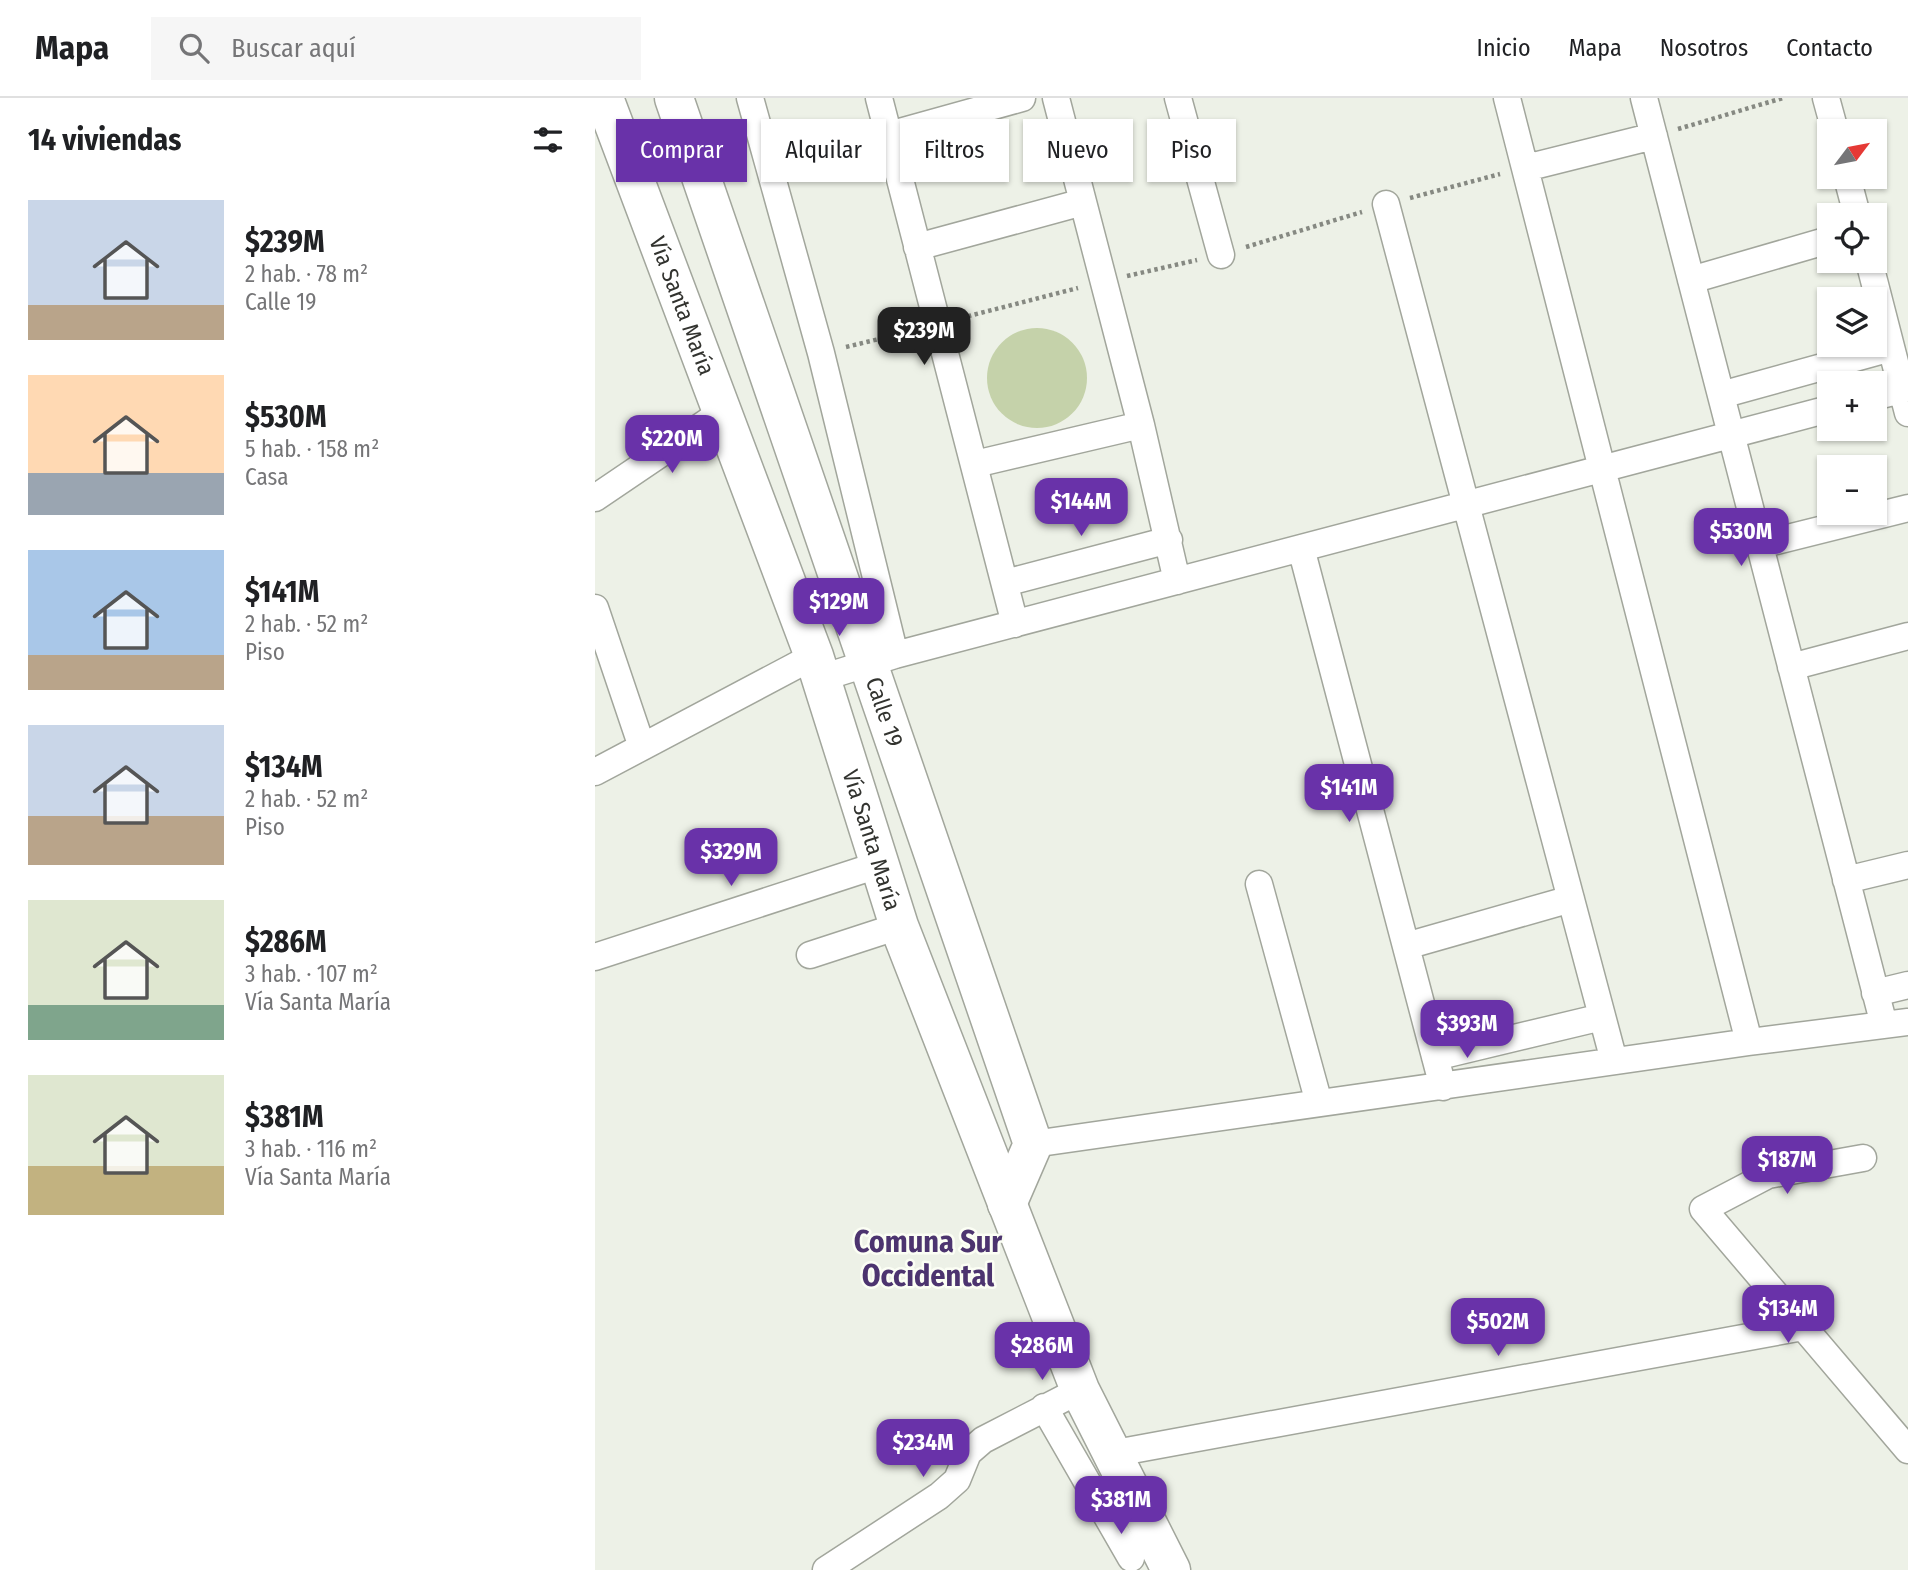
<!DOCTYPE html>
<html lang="es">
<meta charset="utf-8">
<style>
body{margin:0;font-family:"Fira Sans Condensed",sans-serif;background:#f6f6f6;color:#202124;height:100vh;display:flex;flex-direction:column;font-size:26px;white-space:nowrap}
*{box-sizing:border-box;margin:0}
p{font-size:23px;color:#757577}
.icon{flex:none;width:38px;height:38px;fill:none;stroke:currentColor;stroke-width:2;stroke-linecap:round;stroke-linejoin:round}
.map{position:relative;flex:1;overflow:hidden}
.side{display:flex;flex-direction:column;background:#fff;width:595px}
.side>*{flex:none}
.guide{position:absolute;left:21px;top:21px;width:665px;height:63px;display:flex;gap:14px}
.needle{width:46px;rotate:58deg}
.fabs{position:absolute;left:1222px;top:21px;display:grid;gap:14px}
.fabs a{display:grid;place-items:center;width:70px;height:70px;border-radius:0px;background:#fff;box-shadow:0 2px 5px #0004;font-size:35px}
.price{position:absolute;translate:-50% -60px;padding:0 16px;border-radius:14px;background:#6932a9;color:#fff;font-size:23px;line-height:46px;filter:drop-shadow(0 2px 4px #0008)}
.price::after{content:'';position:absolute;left:50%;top:42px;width:21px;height:16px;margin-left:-10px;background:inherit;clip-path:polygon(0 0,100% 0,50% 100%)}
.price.on{background:#222;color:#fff}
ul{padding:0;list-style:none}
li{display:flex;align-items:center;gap:21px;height:175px;padding:0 28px}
li span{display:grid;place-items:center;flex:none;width:196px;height:140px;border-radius:0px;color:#555}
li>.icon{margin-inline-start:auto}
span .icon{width:84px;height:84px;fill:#fffc;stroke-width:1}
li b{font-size:30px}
h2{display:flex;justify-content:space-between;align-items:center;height:84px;padding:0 28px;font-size:30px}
.tag{padding:0 24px;border-radius:0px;background:#fff;box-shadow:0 2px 5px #0004;font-size:24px;line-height:63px}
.tag.on{background:#6932a9;color:#fff}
header{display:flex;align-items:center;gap:42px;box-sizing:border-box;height:98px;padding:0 35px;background:#fff;border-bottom:2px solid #e0e0e0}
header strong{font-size:33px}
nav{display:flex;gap:38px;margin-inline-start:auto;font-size:24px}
.search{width:490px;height:63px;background:#f6f6f6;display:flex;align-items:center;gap:18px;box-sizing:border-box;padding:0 24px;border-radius:0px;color:#757577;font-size:26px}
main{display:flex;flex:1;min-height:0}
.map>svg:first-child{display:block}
.green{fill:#c5d2aa}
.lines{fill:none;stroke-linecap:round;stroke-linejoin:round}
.minor-casing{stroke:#a2a69c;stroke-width:29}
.secondary-casing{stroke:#a2a69c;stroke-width:41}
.path{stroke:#868982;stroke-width:4.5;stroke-dasharray:3.5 3.5;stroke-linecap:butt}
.minor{stroke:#fff;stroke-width:26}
.secondary{stroke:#fff;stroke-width:38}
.labels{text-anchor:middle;stroke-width:5;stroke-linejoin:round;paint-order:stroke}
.street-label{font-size:23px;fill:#32332f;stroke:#fbfef4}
.district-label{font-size:30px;font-weight:bold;fill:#4c346f;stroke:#fbfef4}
</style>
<header>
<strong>Mapa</strong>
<div class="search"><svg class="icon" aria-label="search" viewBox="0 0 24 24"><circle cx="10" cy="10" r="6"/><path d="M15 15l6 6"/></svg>Buscar aquí</div>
<nav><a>Inicio</a><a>Mapa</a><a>Nosotros</a><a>Contacto</a></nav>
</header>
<main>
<section class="side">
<h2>14 viviendas<svg class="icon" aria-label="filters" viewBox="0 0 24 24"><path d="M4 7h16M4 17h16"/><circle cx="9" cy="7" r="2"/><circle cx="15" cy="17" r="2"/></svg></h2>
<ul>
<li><span style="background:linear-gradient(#c9d6e8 75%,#b9a48a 0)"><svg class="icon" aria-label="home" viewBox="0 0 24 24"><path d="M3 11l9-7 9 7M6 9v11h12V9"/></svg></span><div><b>$239M</b><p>2 hab. · 78 m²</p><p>Calle 19</p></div></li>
<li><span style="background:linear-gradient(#ffd9b3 70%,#9aa5b1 0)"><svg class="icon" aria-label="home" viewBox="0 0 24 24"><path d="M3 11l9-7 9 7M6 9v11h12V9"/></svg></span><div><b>$530M</b><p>5 hab. · 158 m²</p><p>Casa</p></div></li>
<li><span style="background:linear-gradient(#a9c7e8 75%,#b9a48a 0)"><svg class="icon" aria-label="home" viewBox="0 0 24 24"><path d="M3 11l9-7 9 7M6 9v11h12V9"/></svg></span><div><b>$141M</b><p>2 hab. · 52 m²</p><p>Piso</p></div></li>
<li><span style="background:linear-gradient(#c9d6e8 65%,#b9a48a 0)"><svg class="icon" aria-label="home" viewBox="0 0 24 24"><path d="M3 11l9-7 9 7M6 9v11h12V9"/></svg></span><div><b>$134M</b><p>2 hab. · 52 m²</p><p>Piso</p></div></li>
<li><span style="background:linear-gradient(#dfe7d0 75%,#7fa58c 0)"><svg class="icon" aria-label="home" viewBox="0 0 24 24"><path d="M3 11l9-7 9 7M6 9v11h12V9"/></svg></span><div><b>$286M</b><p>3 hab. · 107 m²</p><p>Vía Santa María</p></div></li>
<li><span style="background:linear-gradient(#dfe7d0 65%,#c2b280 0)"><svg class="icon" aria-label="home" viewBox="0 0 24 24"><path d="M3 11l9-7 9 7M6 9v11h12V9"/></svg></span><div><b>$381M</b><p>3 hab. · 116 m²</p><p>Vía Santa María</p></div></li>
</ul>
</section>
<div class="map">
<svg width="1313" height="1472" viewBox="0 0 1313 1472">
<rect width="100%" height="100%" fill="#edf1e7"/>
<path class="green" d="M392 280a50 50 0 1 1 100 0a50 50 0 1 1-100 0Z"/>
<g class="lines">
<defs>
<path id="minor" d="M 155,0 L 226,255 L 300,557
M 284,0 L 420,526
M 461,0 L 546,327 L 582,483
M 583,0 L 626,157
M 912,0 L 1154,944
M 1049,0 L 1289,927
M 1231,0 L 1240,33
M 294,37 L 427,0
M 931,70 L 1059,38
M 1252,79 L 1262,117
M 791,106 L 1019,963
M 322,149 L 488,104
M 1274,163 L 1313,315
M 1096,182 L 1234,142
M 1126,297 L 1296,250
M 1279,299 L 1313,290
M 380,366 L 546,327
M 0,400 L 127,314
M 1165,447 L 1313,410
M 706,450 L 848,989
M 410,485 L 574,442
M 0,510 L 47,649
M 1196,569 L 1313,538
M 226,580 L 300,557 L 1234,311
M 0,674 L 219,558
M 1251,782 L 1313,767
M 664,786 L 724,1005
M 811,848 L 976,801
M 215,857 L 304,828
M 0,859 L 286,766
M 1280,895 L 1313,887
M 840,959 L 1007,919
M 438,1046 L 1154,944 L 1313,924
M 1268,1060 L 1173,1077 L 1108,1111 L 1313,1352
M 449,1309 L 536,1460
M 515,1356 L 1208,1229
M 231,1472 L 344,1398 L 362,1382 L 373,1355 L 388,1342 L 485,1292"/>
<g id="secondary">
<path id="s1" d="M 9,0 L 219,558 L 304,828 L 485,1292 L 576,1472"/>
<path id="s2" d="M 79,0 L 438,1046 L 412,1106"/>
</g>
</defs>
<use href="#minor" class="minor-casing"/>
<use href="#secondary" class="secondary-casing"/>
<path class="path" d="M 1083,31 L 1188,0
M 815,100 L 905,76
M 651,149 L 767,114
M 532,178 L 602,162
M 366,220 L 483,190
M 251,249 L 317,233"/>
<use href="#minor" class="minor"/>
<use href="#secondary" class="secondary"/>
</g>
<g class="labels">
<g class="street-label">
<text dy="8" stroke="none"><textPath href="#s1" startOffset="222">Vía Santa María</textPath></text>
<text dy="8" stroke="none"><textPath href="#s2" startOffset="649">Calle 19</textPath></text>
<text dy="8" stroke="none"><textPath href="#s1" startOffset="789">Vía Santa María</textPath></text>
</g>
<g class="district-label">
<text x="333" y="1154">Comuna Sur<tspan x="333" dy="34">Occidental</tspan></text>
</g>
</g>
</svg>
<div class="fabs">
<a><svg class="needle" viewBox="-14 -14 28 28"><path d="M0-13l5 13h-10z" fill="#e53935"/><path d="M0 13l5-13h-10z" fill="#757577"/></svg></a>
<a><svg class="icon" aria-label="locate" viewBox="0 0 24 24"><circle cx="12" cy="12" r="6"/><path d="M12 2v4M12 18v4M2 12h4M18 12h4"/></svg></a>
<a><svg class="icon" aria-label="layers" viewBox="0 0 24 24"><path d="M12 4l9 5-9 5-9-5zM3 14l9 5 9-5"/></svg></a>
<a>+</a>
<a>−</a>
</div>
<b class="price on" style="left:329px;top:269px">$239M</b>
<b class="price" style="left:77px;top:377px">$220M</b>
<b class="price" style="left:486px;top:440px">$144M</b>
<b class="price" style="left:1146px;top:470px">$530M</b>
<b class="price" style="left:244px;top:540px">$129M</b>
<b class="price" style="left:754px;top:726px">$141M</b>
<b class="price" style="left:136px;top:790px">$329M</b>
<b class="price" style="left:872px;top:962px">$393M</b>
<b class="price" style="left:1192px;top:1098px">$187M</b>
<b class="price" style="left:1193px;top:1247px">$134M</b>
<b class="price" style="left:903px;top:1260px">$502M</b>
<b class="price" style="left:447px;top:1284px">$286M</b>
<b class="price" style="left:328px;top:1381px">$234M</b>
<b class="price" style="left:526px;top:1438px">$381M</b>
<div class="guide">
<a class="tag on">Comprar</a>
<a class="tag">Alquilar</a>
<a class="tag">Filtros</a>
<a class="tag">Nuevo</a>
<a class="tag">Piso</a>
</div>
</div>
</main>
